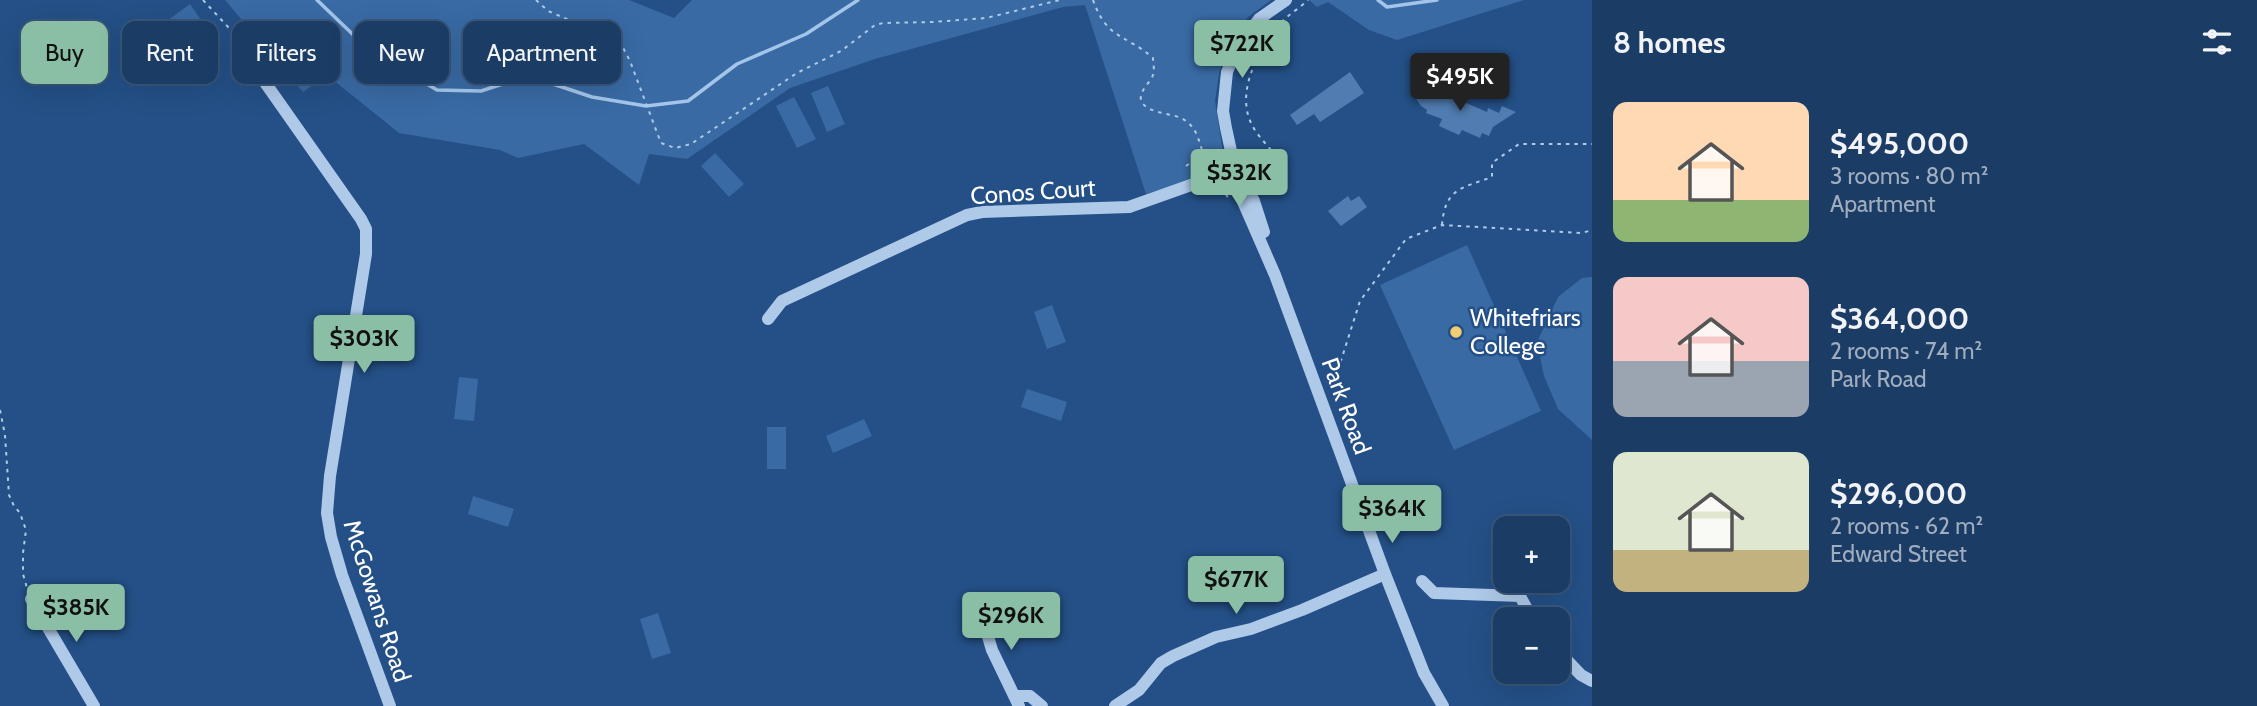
<!DOCTYPE html>
<meta charset="utf-8">
<style>
body{margin:0;font-family:Cabin,sans-serif;background:#28476e;color:#f1f3f6;height:100vh;display:flex;flex-direction:column;font-size:26px;white-space:nowrap}
*{box-sizing:border-box;margin:0}
p{font-size:23px;color:#a0adbf}
.icon{flex:none;width:38px;height:38px;fill:none;stroke:currentColor;stroke-width:2;stroke-linecap:round;stroke-linejoin:round}
.map{position:relative;flex:1;overflow:hidden}
.panel{display:flex;flex-direction:column;background:#1b3c65;width:665px}
.panel>*{flex:none}
.top-card{position:absolute;left:21px;top:21px;width:665px;height:63px;display:flex;gap:14px}
.tools{position:absolute;left:1493px;top:516px;display:grid;gap:14px}
.tools a{display:grid;place-items:center;width:77px;height:77px;border-radius:14px;background:#1b3c65;box-shadow:0 7px 28px #0002,0 0 0 2px #395679;font-size:35px}
.price{position:absolute;translate:-50% -60px;padding:0 16px;border-radius:7px;background:#8abfa5;color:#111;font-size:23px;line-height:46px;filter:drop-shadow(0 2px 4px #0008)}
.price::after{content:'';position:absolute;left:50%;top:42px;width:21px;height:16px;margin-left:-10px;background:inherit;clip-path:polygon(0 0,100% 0,50% 100%)}
.price.selected{background:#222;color:#fff}
ul{padding:0;list-style:none}
li{display:flex;align-items:center;gap:21px;height:175px;padding:0 21px}
li span{display:grid;place-items:center;flex:none;width:196px;height:140px;border-radius:14px;color:#555}
li>.icon{margin-inline-start:auto}
span .icon{width:84px;height:84px;fill:#fffc;stroke-width:1}
li b{font-size:30px}
h2{display:flex;justify-content:space-between;align-items:center;height:84px;padding:0 21px;font-size:30px}
.tag{padding:0 24px;border-radius:14px;background:#1b3c65;box-shadow:0 7px 28px #0002,0 0 0 2px #395679;font-size:24px;line-height:63px}
.tag.selected{background:#8abfa5;color:#111}
main{display:flex;flex:1;min-height:0}
.map>svg:first-child{display:block}
.green{fill:#396aa4}
.lines{fill:none;stroke-linecap:round;stroke-linejoin:round}
.stream{stroke:#a3c5ea;stroke-width:3.5}
.building{fill:#507cb1}
.path{stroke:#afcae9;stroke-width:2;stroke-dasharray:3.5 5;stroke-linecap:butt}
.minor{stroke:#afcae9;stroke-width:12}
.poi-dot{fill:#f3cd73;stroke:#245087;stroke-width:2.5}
.labels{text-anchor:middle;stroke-width:5;stroke-linejoin:round;paint-order:stroke}
.street-label{font-size:24px;fill:#fff;stroke:#245087}
.poi-label{font-size:24px;fill:#fff;stroke:#245087;text-anchor:start}
</style>
<main>
<div class="map">
<svg width="1592" height="706" viewBox="0 0 1592 706">
<rect width="100%" height="100%" fill="#245087"/>
<path class="green" d="M 225,0 L 629,0 L 674,18 L 692,0 L 1271,0 L 1248,17 L 1231,40 L 1219,73 L 1215,101 L 1224,159 C 1214,178 1166,187 1146,194 L 1085,5 L 1063,7 L 875,59 L 790,88 L 687,159 L 649,154 L 639,185 L 584,144 L 518,158 L 500,150 L 399,133 L 327,75 L 303,92 Z
M 1309,0 L 1524,0 L 1397,40 L 1369,30 L 1328,2 L 1317,7 Z
M 190,4 L 201,20 L 167,45 L 156,29 Z
M 828,86 L 845,124 L 827,132 L 811,93 Z
M 794,97 L 816,139 L 797,148 L 776,106 Z
M 715,153 L 744,184 L 729,197 L 701,166 Z
M 1467,245 L 1541,411 L 1454,450 L 1380,285 Z
M 1592,277 L 1592,440 L 1558,409 L 1544,376 L 1537,342 L 1558,297 L 1582,278 Z
M 1052,305 L 1066,342 L 1047,349 L 1034,312 Z
M 459,377 L 478,379 L 474,421 L 454,419 Z
M 1027,389 L 1067,402 L 1061,421 L 1021,407 Z
M 864,419 L 872,436 L 833,453 L 826,436 Z
M 767,427 L 786,427 L 786,469 L 767,469 Z
M 473,496 L 514,509 L 508,527 L 468,514 Z
M 658,613 L 671,653 L 652,659 L 640,619 Z"/>
<g class="lines">
<path class="stream" d="M 317,0 L 367,48 L 437,90 L 481,91 L 512,81 L 541,80 L 592,97 L 646,106 L 688,101 L 737,64 L 806,34 L 858,0
M 1378,0 L 1387,7 L 1437,0"/>
</g>
<path class="building" d="M 1350,72 L 1364,93 L 1320,122 L 1314,114 L 1297,125 L 1290,115 Z
M 1423,87 L 1438,94 L 1439,91 L 1487,112 L 1488,108 L 1499,113 L 1502,106 L 1516,112 L 1493,127 L 1489,136 L 1482,133 L 1480,138 L 1462,130 L 1459,135 L 1439,126 L 1442,119 L 1426,113 L 1427,110 L 1421,106 L 1413,94 Z
M 1348,196 L 1351,201 L 1359,196 L 1367,207 L 1341,226 L 1328,211 Z"/>
<g class="lines">
<path class="path" d="M 203,0 L 241,41 L 258,70
M 536,0 L 548,11 L 620,42 L 630,61 L 661,143 L 675,148 L 691,144 L 797,73 L 841,51 L 875,25 L 883,23 L 932,22 L 986,18 L 1060,0
M 1093,0 C 1107,40 1126,34 1153,58 C 1153,64 1155,70 1153,75 C 1150,83 1139,91 1141,100 C 1145,113 1170,113 1181,118 C 1201,128 1198,147 1208,164
M 1186,166 L 1202,155
M 1220,188 L 1228,197
M 1265,191 L 1278,181 L 1282,169 C 1277,152 1260,141 1252,125 C 1235,92 1258,51 1279,25 C 1287,15 1299,9 1308,0
M 1442,225 C 1445,188 1462,188 1492,177 L 1492,163 L 1519,144 L 1592,144
M 1327,383 L 1338,370 L 1360,301 L 1406,239 L 1442,225 L 1582,233 L 1592,230
M 0,410 L 5,435 L 9,495 L 14,506 L 20,513 L 26,530 L 23,553 L 23,574 L 27,588"/>
<path class="minor" d="M 1286,0 L 1259,19 L 1236,50 L 1227,72 L 1223,111 L 1226,128 L 1241,197 L 1275,275 L 1385,574 L 1424,673 L 1443,706
M 264,81 L 361,219 L 366,229 L 366,254 L 330,476 L 327,513 L 331,537 L 342,575 L 390,706
M 1241,178 L 1254,201 L 1264,232
M 768,319 L 782,301 L 967,215 L 982,212 L 1129,207 L 1236,169
M 1422,581 L 1434,593 L 1520,596 L 1533,620
M 31,599 L 94,706
M 979,606 L 992,650 L 1019,706
M 1558,651 L 1581,675 L 1592,681
M 1014,696 L 1030,696 L 1042,706
M 1115,706 L 1139,690 L 1161,663 L 1173,656 L 1216,637 L 1251,629 L 1302,610 L 1385,574"/>
</g>
<circle class="poi-dot" cx="1456" cy="332" r="7"/>
<g class="labels">
<g class="street-label">
<text transform="translate(1033 192) rotate(-4)" y="8">Conos Court</text>
<text transform="translate(1346 406) rotate(70)" y="8">Park Road</text>
<text transform="translate(377 601) rotate(72)" y="8">McGowans Road</text>
</g>
<g class="poi-label">
<text x="1470" y="326">Whitefriars<tspan x="1470" dy="28">College</tspan></text>
</g>
</g>
</svg>
<div class="tools">
<a>+</a>
<a>−</a>
</div>
<b class="price" style="left:1242px;top:80px">$722K</b>
<b class="price selected" style="left:1460px;top:113px">$495K</b>
<b class="price" style="left:1239px;top:209px">$532K</b>
<b class="price" style="left:364px;top:375px">$303K</b>
<b class="price" style="left:1392px;top:545px">$364K</b>
<b class="price" style="left:1236px;top:616px">$677K</b>
<b class="price" style="left:76px;top:644px">$385K</b>
<b class="price" style="left:1011px;top:652px">$296K</b>
<div class="top-card">
<a class="tag selected">Buy</a>
<a class="tag">Rent</a>
<a class="tag">Filters</a>
<a class="tag">New</a>
<a class="tag">Apartment</a>
</div>
</div>
<section class="panel">
<h2>8 homes<svg class="icon" aria-label="filters" viewBox="0 0 24 24"><path d="M4 7h16M4 17h16"/><circle cx="9" cy="7" r="2"/><circle cx="15" cy="17" r="2"/></svg></h2>
<ul>
<li><span style="background:linear-gradient(#ffd9b3 70%,#8fb573 0)"><svg class="icon" aria-label="home" viewBox="0 0 24 24"><path d="M3 11l9-7 9 7M6 9v11h12V9"/></svg></span><div><b>$495,000</b><p>3 rooms · 80 m²</p><p>Apartment</p></div></li>
<li><span style="background:linear-gradient(#f6c9c9 60%,#9aa5b1 0)"><svg class="icon" aria-label="home" viewBox="0 0 24 24"><path d="M3 11l9-7 9 7M6 9v11h12V9"/></svg></span><div><b>$364,000</b><p>2 rooms · 74 m²</p><p>Park Road</p></div></li>
<li><span style="background:linear-gradient(#dfe7d0 70%,#c2b280 0)"><svg class="icon" aria-label="home" viewBox="0 0 24 24"><path d="M3 11l9-7 9 7M6 9v11h12V9"/></svg></span><div><b>$296,000</b><p>2 rooms · 62 m²</p><p>Edward Street</p></div></li>
</ul>
</section>
</main>
